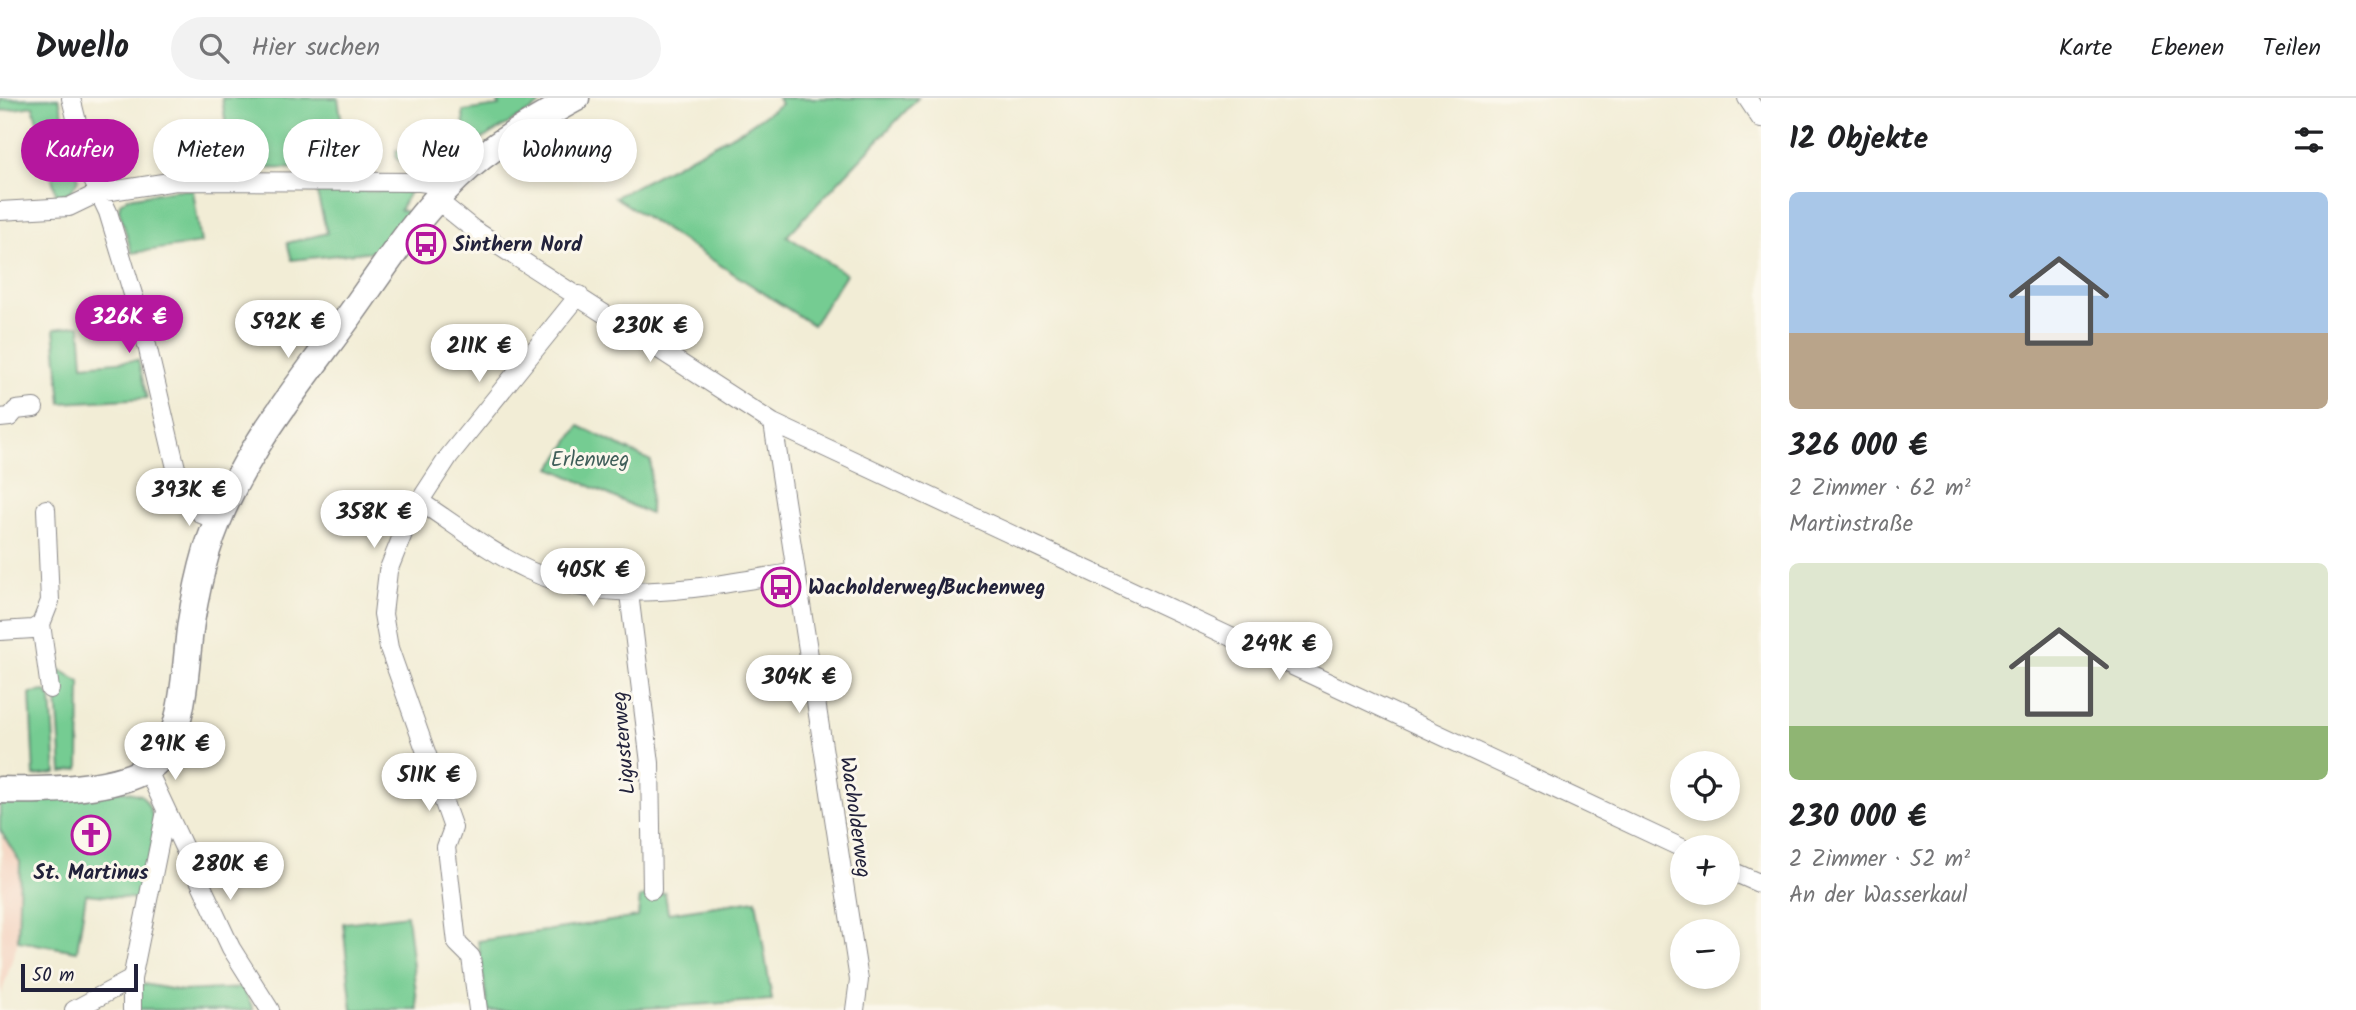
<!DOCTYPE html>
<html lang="de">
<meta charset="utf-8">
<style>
body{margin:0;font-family:Kalam,sans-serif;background:#f2f2f2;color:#202124;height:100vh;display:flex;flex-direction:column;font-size:26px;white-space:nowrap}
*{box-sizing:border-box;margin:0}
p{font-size:23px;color:#757577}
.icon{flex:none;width:38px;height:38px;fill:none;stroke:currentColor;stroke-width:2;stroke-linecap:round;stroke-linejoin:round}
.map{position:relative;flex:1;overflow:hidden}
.details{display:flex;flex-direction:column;background:#fff;width:595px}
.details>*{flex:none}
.banner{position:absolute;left:21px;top:21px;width:665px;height:63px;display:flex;gap:14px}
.controls{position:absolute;left:1670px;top:653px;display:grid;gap:14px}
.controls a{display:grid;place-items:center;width:70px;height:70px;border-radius:50%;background:#fff;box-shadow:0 4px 10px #0003;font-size:35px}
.scale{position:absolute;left:21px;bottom:18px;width:117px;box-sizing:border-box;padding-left:7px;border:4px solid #22223b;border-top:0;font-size:19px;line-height:24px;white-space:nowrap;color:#22223b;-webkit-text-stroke:5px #fbf7ec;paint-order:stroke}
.price{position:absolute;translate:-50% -60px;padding:0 16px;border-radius:24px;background:#fff;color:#222;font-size:23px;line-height:46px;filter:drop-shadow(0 2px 4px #0008)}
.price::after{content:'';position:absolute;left:50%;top:42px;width:21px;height:16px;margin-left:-10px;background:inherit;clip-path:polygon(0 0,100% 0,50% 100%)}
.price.active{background:#b5179e;color:#fff}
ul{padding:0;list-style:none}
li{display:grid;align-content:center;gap:14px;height:371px;padding:0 28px}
li span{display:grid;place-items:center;height:217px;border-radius:10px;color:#555}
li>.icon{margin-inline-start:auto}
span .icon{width:126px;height:126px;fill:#fffc;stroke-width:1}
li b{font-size:30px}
h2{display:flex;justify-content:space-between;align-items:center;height:84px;padding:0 28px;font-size:30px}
.pill{padding:0 24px;border-radius:32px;background:#fff;box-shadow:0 4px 10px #0003;font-size:24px;line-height:63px}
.pill.active{background:#b5179e;color:#fff}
header{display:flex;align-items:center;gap:42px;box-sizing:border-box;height:98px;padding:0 35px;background:#fff;border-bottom:2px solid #e0e0e0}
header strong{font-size:33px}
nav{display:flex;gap:38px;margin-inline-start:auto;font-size:24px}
.search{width:490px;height:63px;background:#f2f2f2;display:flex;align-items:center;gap:18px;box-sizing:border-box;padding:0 24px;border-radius:38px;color:#757577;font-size:26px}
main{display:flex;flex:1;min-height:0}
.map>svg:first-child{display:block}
.built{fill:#f4d3c0}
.green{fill:#75cc92;stroke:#4c7766;stroke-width:2}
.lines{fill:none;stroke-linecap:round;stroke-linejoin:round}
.street-casing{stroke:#8a8888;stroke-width:20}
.secondary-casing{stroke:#8a8888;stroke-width:29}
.street{stroke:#fff;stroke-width:18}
.secondary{stroke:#fff;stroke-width:26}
.labels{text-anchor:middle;stroke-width:6;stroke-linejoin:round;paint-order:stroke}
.poi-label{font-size:21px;font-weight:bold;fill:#22223b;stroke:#fbf7ec;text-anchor:start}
.park-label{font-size:21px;fill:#3f5e59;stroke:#fbf7ec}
.street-label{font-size:21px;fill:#22223b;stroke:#fbf7ec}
</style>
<header>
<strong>Dwello</strong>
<div class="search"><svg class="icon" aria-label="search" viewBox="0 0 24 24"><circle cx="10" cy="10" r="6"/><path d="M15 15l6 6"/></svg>Hier suchen</div>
<nav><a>Karte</a><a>Ebenen</a><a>Teilen</a></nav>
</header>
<main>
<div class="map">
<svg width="1761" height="912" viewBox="0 0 1761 912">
<rect width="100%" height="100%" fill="#fbf7ec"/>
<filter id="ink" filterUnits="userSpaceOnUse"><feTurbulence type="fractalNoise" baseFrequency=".0143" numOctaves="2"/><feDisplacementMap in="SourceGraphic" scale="14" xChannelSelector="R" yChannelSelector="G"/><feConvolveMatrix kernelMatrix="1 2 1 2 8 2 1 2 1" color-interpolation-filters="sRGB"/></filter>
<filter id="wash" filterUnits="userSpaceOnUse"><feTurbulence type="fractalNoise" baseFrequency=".00686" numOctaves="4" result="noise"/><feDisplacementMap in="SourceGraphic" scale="28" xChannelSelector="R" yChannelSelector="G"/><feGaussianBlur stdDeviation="1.57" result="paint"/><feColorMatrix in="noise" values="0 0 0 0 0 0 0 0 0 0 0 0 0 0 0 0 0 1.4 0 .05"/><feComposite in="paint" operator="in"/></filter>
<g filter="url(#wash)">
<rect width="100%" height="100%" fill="#f2edd6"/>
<path class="built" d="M 2,734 L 19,758 L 21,788 L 18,843 L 1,897 Z"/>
<path class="green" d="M 59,0 L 78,82 L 71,93 L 57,99 L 33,8 L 0,13 L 0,1 Z
M 222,0 L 338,0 L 343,32 L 363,29 L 369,62 L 356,71 L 232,70 Z
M 498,0 L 540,2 L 538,8 L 453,58 L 454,64 C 435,73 412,77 396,60 L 396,52 L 402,54 L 465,45 L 463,13 L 499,8 Z
M 778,0 L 918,0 L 787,138 L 846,176 L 813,227 L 615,99 L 744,31 L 781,6 Z
M 175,92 L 193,92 L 201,145 L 132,155 L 119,112 L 120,105 L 128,100 Z
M 316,92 L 410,94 L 400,112 L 411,115 L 384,152 L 292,162 L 287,145 L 327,135 Z
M 80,227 L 83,267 L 138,262 L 147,300 L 61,305 L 54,231 Z
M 579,328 L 651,363 L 650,416 L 551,370 Z
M 49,565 L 80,584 L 79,671 L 62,674 L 57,598 L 51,591 Z
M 45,593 L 51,600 L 56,675 L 34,678 L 30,595 Z
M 124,693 L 141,697 C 168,726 146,769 137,801 L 86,796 L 77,853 L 18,843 L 20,764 L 0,732 L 0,704 Z
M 665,795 L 668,815 L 756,802 L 772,902 L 614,912 L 488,912 L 478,843 L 638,819 L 640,799 Z
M 407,817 L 418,912 L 352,912 L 343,825 Z
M 137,885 L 183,893 L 243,890 L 254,912 L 138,912 Z"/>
</g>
<g filter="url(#ink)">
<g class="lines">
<defs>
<path id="street" d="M 71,0 L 90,76 L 108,114 L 142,226 L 176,370 L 201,416 L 218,423
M 1747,0 L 1761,21
M 437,102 L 473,131 L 773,325 L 1682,750
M 0,113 L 69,109 L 98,95 L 176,83 L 420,84 L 434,86 L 444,93
M 0,320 L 10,319 L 16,312 L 34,310
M 773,325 L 859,882 L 855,912
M 419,403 C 455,426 489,454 528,472 C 611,511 709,488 796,474
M 46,411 L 50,503 L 41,526 L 50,591
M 629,495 L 650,665 L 652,792
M 0,533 L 33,531 L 41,526
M 147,671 L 231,850 L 270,912
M 1727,771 L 1761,786
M 74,912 L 132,881
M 132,912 L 132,881 L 166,713
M 478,912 L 471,859 L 457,845 L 446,749 L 453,730 L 389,550 L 383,516 L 388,473 L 410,418 L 449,358 L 579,197"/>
<path id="secondary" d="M 0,692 C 41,693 129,693 158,662 C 186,632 185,563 191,524 C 195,500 200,476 207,452 C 235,364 296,291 350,217 C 383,171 416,119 457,80 C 492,47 534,23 576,0"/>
</defs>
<use href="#street" class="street-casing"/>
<use href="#secondary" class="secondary-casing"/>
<use href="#street" class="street"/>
<use href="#secondary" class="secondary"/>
</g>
</g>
<defs>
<symbol id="bus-ring" viewBox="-11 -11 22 22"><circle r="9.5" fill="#fbf7ec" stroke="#b5179e" stroke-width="1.5"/><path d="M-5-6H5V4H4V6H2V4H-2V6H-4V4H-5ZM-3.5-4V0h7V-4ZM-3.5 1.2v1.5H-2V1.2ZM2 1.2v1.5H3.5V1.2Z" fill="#b5179e"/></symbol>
<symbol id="church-ring" viewBox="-11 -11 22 22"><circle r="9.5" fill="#fbf7ec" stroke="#b5179e" stroke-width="1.5"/><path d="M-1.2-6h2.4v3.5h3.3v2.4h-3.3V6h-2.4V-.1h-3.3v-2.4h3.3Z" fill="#b5179e"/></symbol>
</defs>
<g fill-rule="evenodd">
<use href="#bus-ring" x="404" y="124" width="44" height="44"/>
<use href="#bus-ring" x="759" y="467" width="44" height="44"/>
<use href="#church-ring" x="69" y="715" width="44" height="44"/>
</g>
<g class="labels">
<g class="poi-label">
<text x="453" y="153">Sinthern Nord</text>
<text x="808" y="496">Wacholderweg/Buchenweg</text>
<text x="91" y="781" text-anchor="middle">St. Martinus</text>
</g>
<g class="park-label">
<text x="590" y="368">Erlenweg</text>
</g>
<g class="street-label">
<text transform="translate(623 645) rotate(-95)" y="7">Ligusterweg</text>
<text transform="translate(856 719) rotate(82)" y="7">Wacholderweg</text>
</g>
</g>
</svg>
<div class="controls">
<a><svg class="icon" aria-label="locate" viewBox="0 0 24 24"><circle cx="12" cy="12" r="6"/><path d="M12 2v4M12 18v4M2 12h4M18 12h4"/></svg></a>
<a>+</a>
<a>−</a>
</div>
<div class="scale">50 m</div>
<b class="price active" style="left:129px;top:257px">326K €</b>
<b class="price" style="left:288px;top:262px">592K €</b>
<b class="price" style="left:650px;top:266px">230K €</b>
<b class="price" style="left:479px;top:286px">211K €</b>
<b class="price" style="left:189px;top:430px">393K €</b>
<b class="price" style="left:374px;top:452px">358K €</b>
<b class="price" style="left:593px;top:510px">405K €</b>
<b class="price" style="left:1279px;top:584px">249K €</b>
<b class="price" style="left:799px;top:617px">304K €</b>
<b class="price" style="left:175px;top:684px">291K €</b>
<b class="price" style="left:429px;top:715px">511K €</b>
<b class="price" style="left:230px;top:804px">280K €</b>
<div class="banner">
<a class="pill active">Kaufen</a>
<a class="pill">Mieten</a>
<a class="pill">Filter</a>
<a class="pill">Neu</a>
<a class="pill">Wohnung</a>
</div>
</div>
<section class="details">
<h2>12 Objekte<svg class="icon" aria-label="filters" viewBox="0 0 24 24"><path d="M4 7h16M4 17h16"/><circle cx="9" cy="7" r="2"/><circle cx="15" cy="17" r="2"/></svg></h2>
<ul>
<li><span style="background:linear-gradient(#a9c7e8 65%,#b9a48a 0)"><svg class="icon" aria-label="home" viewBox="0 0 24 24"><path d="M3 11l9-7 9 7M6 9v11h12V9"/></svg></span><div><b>326 000 €</b><p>2 Zimmer · 62 m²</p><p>Martinstraße</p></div></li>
<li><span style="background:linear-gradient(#dfe7d0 75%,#8fb573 0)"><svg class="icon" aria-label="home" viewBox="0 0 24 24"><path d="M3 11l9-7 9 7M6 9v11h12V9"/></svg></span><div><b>230 000 €</b><p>2 Zimmer · 52 m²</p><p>An der Wasserkaul</p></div></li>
</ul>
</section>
</main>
